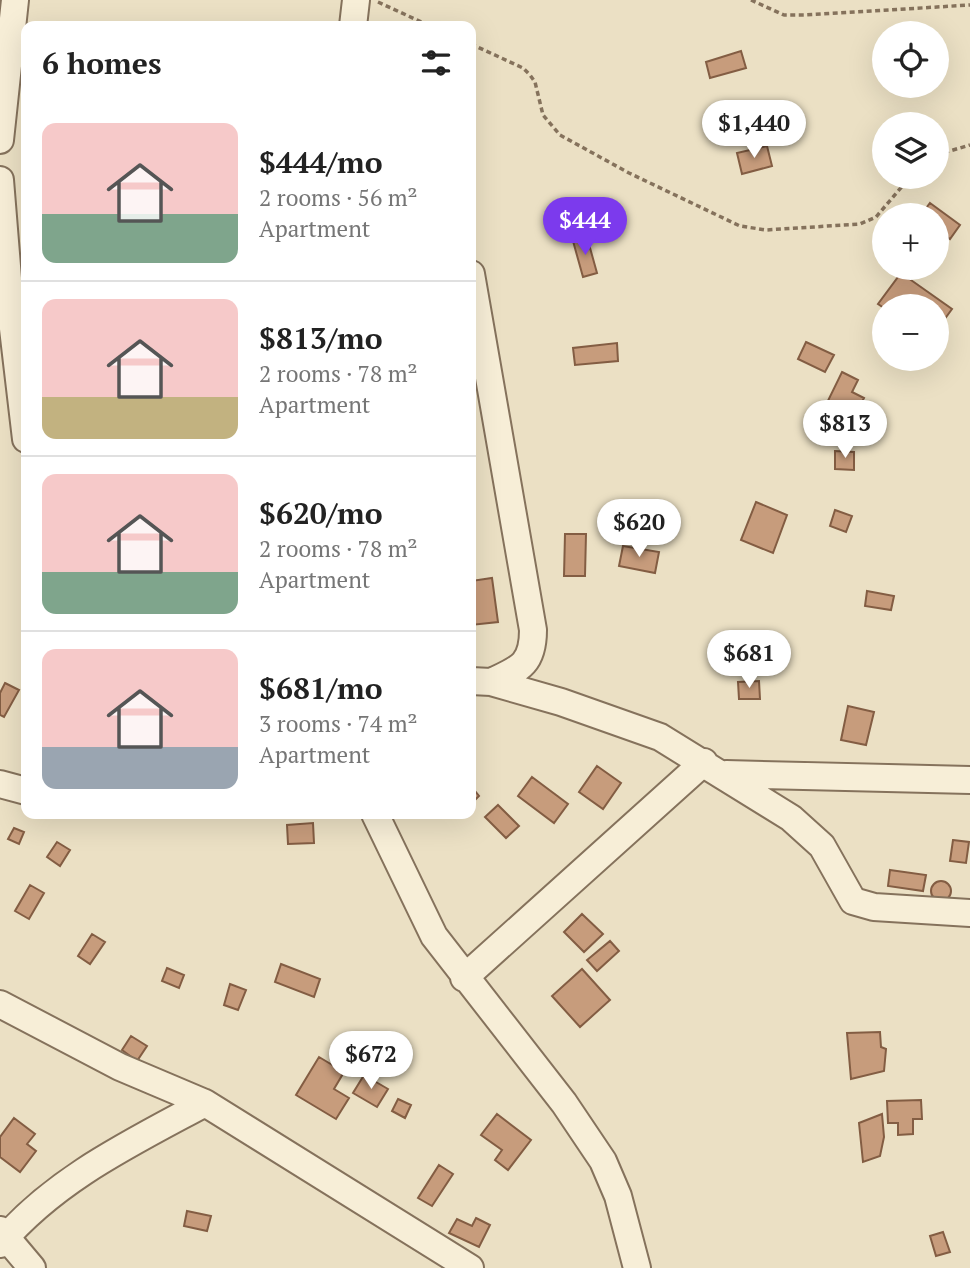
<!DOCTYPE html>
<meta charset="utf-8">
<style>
body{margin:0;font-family:"PT Serif",serif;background:#f6f6f6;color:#222;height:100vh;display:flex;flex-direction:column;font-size:26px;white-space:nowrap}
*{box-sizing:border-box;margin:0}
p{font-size:23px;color:#767676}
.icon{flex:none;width:38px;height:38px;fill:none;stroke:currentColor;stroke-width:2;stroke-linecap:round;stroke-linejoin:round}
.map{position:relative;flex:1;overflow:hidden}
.details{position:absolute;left:21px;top:21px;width:455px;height:798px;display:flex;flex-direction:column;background:#fff;border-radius:14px;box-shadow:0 7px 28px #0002}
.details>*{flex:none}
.controls{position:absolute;left:872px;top:21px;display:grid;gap:14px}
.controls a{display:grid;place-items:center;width:77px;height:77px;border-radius:50%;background:#fff;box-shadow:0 7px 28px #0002;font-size:35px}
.price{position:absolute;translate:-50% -60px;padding:0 16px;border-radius:24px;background:#fff;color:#222;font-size:23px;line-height:46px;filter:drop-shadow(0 2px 4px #0008)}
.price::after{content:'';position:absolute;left:50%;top:42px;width:21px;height:16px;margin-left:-10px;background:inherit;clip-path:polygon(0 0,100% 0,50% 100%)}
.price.selected{background:#7c3aed;color:#fff}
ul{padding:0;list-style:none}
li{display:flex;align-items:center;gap:21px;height:175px;padding:0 21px}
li+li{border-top:2px solid #e0e0e0}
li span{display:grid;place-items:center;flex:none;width:196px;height:140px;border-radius:14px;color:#555}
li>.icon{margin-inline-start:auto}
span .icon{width:84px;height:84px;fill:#fffc;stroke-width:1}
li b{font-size:30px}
h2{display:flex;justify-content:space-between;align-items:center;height:84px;padding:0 21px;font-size:30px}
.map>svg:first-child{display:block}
.building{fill:#c79c7c;stroke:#835d43;stroke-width:2}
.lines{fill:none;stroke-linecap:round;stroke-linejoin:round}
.minor-casing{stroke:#85725c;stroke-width:30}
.path{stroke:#85725c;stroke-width:3.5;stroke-dasharray:5 3.5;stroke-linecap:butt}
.minor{stroke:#f7eed7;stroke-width:26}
</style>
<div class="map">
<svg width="970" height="1268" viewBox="0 0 970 1268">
<rect width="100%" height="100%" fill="#ebe0c4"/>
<path class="building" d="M 741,51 L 746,68 L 710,78 L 706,62 Z
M 767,146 L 772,166 L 742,174 L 737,153 Z
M 930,203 L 960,225 L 950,239 L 936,229 L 936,215 L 921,215 Z
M 587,237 L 597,273 L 583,277 L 573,241 Z
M 901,273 L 952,309 L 936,331 L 936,306 L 884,308 L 878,304 Z
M 806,342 L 834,355 L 825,372 L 798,359 Z
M 617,343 L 618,361 L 575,365 L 573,348 Z
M 842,372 L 858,380 L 852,392 L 864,398 L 854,417 L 845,412 L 840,422 L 822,413 Z
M 835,451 L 854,452 L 854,470 L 835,469 Z
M 756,502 L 787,515 L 773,553 L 741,540 Z
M 835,510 L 852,516 L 846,532 L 830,526 Z
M 565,534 L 586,534 L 585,576 L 564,576 Z
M 623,546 L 659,552 L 655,573 L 619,566 Z
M 492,578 L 498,622 L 471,625 L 471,581 Z
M 867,591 L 894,596 L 891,610 L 865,606 Z
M 759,681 L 760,699 L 739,699 L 738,682 Z
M 5,683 L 19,690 L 4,717 L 0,715 L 0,693 Z
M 848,706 L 874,712 L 866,745 L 841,740 Z
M 597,766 L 621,783 L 603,809 L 579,792 Z
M 532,777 L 568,804 L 554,823 L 518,796 Z
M 471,786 L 479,796 L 471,804 Z
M 498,805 L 519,826 L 506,838 L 485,817 Z
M 313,823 L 314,843 L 288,844 L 287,825 Z
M 14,828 L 24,832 L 19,844 L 8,839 Z
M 953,840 L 969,842 L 966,863 L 950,861 Z
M 57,842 L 70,850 L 60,866 L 47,857 Z
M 890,870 L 926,875 L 923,891 L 888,886 Z
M931 891a10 10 0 1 1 20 0a10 10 0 1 1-20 0Z
M 30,885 L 44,893 L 29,919 L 15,911 Z
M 582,914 L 603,934 L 584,952 L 564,932 Z
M 92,934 L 105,942 L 90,964 L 78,956 Z
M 610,941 L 619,951 L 597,971 L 587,960 Z
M 281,964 L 320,979 L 314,997 L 275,982 Z
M 167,968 L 184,975 L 179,988 L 162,981 Z
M 582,969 L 610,1000 L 580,1027 L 552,996 Z
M 230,984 L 246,990 L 238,1010 L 224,1005 Z
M 880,1032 L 881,1047 L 886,1049 L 884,1071 L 851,1079 L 847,1033 Z
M 131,1036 L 147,1046 L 137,1061 L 122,1050 Z
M 319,1057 L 344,1072 L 334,1089 L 349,1098 L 336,1119 L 296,1095 Z
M 364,1075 L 388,1089 L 377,1107 L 353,1093 Z
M 398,1099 L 411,1105 L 405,1118 L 392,1111 Z
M 921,1100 L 922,1119 L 913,1119 L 913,1134 L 898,1135 L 898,1123 L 888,1123 L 887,1101 Z
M 497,1114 L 531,1140 L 508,1170 L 495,1160 L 502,1150 L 481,1135 Z
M 882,1114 L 884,1137 L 880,1156 L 863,1162 L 859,1123 Z
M 14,1118 L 35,1134 L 27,1144 L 36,1151 L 20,1172 L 0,1157 L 0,1137 Z
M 439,1165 L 453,1174 L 432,1206 L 418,1198 Z
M 187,1211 L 211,1216 L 207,1231 L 184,1226 Z
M 476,1218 L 490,1225 L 479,1247 L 449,1233 L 457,1219 L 472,1226 Z
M 943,1232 L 950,1252 L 936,1256 L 930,1236 Z"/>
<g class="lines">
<defs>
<path id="minor" d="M 353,26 L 356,0
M 0,140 L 15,0
M 0,180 L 10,303 L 26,439
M 471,274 L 533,630 C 533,665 519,669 491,682
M 471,681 L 491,682 L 561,702 L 660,737 L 791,818 L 822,846 L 853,901 L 874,907 L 970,913
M 726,774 L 970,780
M 0,784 L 26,791
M 375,814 L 434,936 L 564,1103 L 603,1161 L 618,1196 L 637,1268
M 464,978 L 704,762
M 0,1004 L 120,1067 L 205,1103
M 0,1230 L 32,1268
M 0,1244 C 55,1179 131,1143 205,1103 L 470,1268"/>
</defs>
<use href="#minor" class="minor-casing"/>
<path class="path" d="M 751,0 L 784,15 L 805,15 L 970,5
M 378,2 L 430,26
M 471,44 L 523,68 L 530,75 L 535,82 L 543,115 L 560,135 L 629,173 L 740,226 L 766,230 L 860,224 L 876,217 L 910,177
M 936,155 L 970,145"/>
<use href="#minor" class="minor"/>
</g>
</svg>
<div class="controls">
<a><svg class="icon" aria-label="locate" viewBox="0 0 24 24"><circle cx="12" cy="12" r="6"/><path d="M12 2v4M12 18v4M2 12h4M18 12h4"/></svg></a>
<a><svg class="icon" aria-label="layers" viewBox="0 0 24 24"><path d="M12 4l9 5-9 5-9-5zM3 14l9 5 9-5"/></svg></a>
<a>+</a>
<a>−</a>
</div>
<b class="price" style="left:754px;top:160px">$1,440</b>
<b class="price selected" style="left:585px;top:257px">$444</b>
<b class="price" style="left:845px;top:460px">$813</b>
<b class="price" style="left:639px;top:559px">$620</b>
<b class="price" style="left:749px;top:690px">$681</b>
<b class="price" style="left:371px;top:1091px">$672</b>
<section class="details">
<h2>6 homes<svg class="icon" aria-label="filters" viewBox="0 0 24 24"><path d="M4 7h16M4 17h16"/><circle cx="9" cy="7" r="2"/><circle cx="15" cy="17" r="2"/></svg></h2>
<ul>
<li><span style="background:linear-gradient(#f6c9c9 65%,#7fa58c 0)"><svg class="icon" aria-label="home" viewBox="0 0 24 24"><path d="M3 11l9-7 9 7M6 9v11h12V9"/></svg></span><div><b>$444/mo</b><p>2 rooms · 56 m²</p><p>Apartment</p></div></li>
<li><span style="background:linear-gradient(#f6c9c9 70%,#c2b280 0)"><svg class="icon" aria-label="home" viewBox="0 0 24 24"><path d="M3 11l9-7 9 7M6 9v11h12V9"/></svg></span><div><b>$813/mo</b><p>2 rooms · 78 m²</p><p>Apartment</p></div></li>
<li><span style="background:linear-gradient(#f6c9c9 70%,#7fa58c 0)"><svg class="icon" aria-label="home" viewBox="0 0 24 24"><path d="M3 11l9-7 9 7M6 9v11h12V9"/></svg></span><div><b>$620/mo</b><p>2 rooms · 78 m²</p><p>Apartment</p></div></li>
<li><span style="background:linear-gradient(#f6c9c9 70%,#9aa5b1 0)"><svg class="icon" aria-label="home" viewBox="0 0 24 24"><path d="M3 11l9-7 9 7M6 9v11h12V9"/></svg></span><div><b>$681/mo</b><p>3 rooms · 74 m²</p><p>Apartment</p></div></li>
</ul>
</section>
</div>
